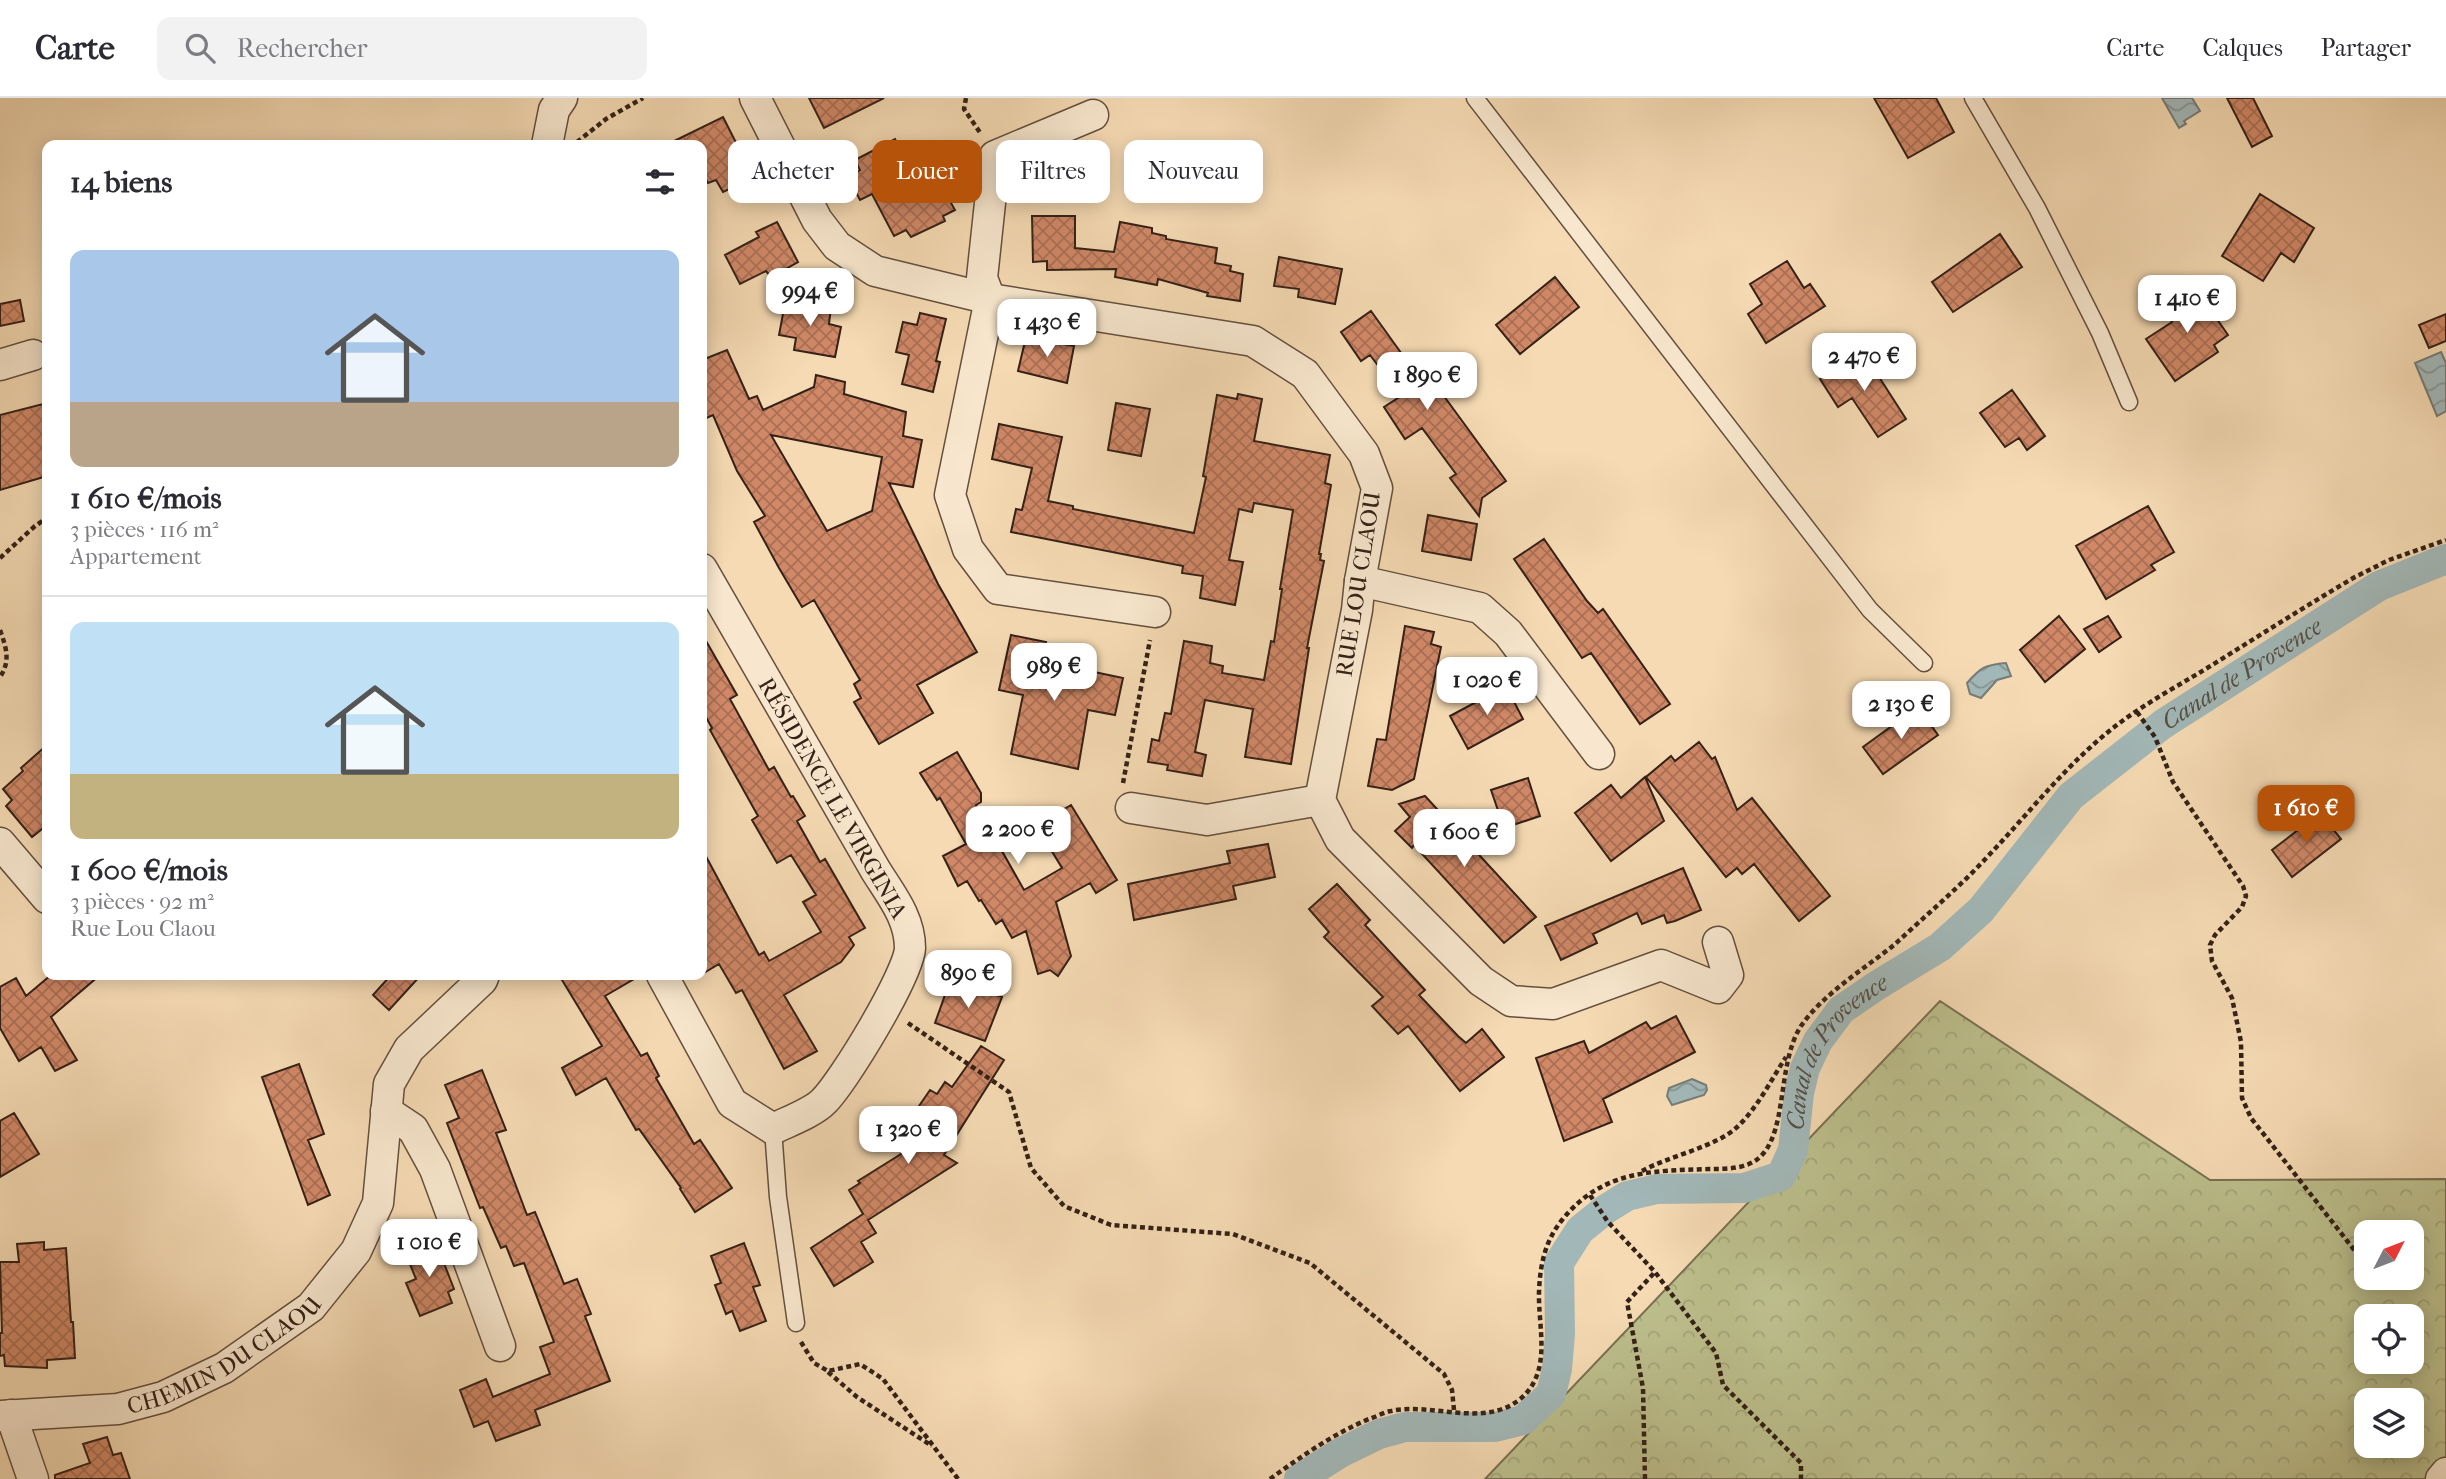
<!DOCTYPE html>
<html lang="fr">
<meta charset="utf-8">
<style>
body{margin:0;font-family:"IM FELL French Canon",serif;background:#f2f2f3;color:#2b2b33;height:100vh;display:flex;flex-direction:column;font-size:26px;white-space:nowrap}
*{box-sizing:border-box;margin:0}
p{font-size:23px;color:#7c7c81}
.icon{flex:none;width:38px;height:38px;fill:none;stroke:currentColor;stroke-width:2;stroke-linecap:round;stroke-linejoin:round}
.map{position:relative;flex:1;overflow:hidden}
.details{position:absolute;left:42px;top:42px;width:665px;height:840px;display:flex;flex-direction:column;background:#fff;border-radius:14px;box-shadow:0 4px 18px #0003}
.details>*{flex:none}
.banner{position:absolute;left:728px;top:42px;width:665px;height:63px;display:flex;gap:14px}
.needle{width:46px;rotate:48deg}
.controls{position:absolute;left:2354px;top:1122px;display:grid;gap:14px}
.controls a{display:grid;place-items:center;width:70px;height:70px;border-radius:14px;background:#fff;box-shadow:0 4px 18px #0003;font-size:35px}
.price{position:absolute;translate:-50% -60px;padding:0 16px;border-radius:14px;background:#fff;color:#222;font-size:23px;line-height:46px;filter:drop-shadow(0 2px 4px #0008)}
.price::after{content:'';position:absolute;left:50%;top:42px;width:21px;height:16px;margin-left:-10px;background:inherit;clip-path:polygon(0 0,100% 0,50% 100%)}
.price.active{background:#b45309;color:#fff}
ul{padding:0;list-style:none}
li{display:grid;align-content:center;gap:14px;height:371px;padding:0 28px}
li+li{border-top:2px solid #e1e1e2}
li span{display:grid;place-items:center;height:217px;border-radius:14px;color:#555}
li>.icon{margin-inline-start:auto}
span .icon{width:126px;height:126px;fill:#fffc;stroke-width:1}
li b{font-size:30px}
h2{display:flex;justify-content:space-between;align-items:center;height:84px;padding:0 28px;font-size:30px}
.pill{padding:0 24px;border-radius:14px;background:#fff;box-shadow:0 4px 18px #0003;font-size:24px;line-height:63px}
.pill.active{background:#b45309;color:#fff}
header{display:flex;align-items:center;gap:42px;box-sizing:border-box;height:98px;padding:0 35px;background:#fff;border-bottom:2px solid #e1e1e2}
header strong{font-size:33px}
nav{display:flex;gap:38px;margin-inline-start:auto;font-size:24px}
.search{width:490px;height:63px;background:#f2f2f3;display:flex;align-items:center;gap:18px;box-sizing:border-box;padding:0 24px;border-radius:14px;color:#7c7c81;font-size:26px}
.map>svg:first-child{display:block}
.forest{fill:url(#forest-crowns);stroke:#787052;stroke-width:2;fill-rule:evenodd}
.water{fill:url(#water-waves);stroke:#767c78;stroke-width:2}
.lines{fill:none;stroke-linecap:round;stroke-linejoin:round}
.canal{stroke:#a2b8b8;stroke-width:30}
.building{fill:url(#building-cross-hatch);stroke:#342117;stroke-width:2;fill-rule:evenodd}
.lane-casing{stroke:#644f3e;stroke-width:19}
.street-casing{stroke:#644f3e;stroke-width:33}
.path{stroke:#342117;stroke-width:4.5;stroke-dasharray:5 3.5;stroke-linecap:butt}
.lane{stroke:#f8e7ce;stroke-width:16}
.street{stroke:#f8e7ce;stroke-width:30}
.labels{text-anchor:middle;stroke-width:6;stroke-linejoin:round;paint-order:stroke}
.street-label{font-size:23px;fill:#342117;stroke:#f8e7ce}
.water-label{font-size:24px;font-style:italic;fill:#554e47;stroke:#f8e7ce}
</style>
<header>
<strong>Carte</strong>
<div class="search"><svg class="icon" aria-label="search" viewBox="0 0 24 24"><circle cx="10" cy="10" r="6"/><path d="M15 15l6 6"/></svg>Rechercher</div>
<nav><a>Carte</a><a>Calques</a><a>Partager</a></nav>
</header>
<div class="map">
<svg width="2446" height="1381" viewBox="0 0 2446 1381">
<defs>
<pattern id="forest-crowns" width="20" height="18" patternUnits="userSpaceOnUse" patternTransform="scale(1.75)"><rect width="20" height="18" fill="#bcbf8c"/><path d="M2 6a3 3 0 1 1 6 0M12 15a3 3 0 1 1 6 0" fill="none" stroke="#a2a478"/></pattern>
<pattern id="water-waves" width="16" height="10" patternUnits="userSpaceOnUse" patternTransform="scale(1.75)"><rect width="16" height="10" fill="#a2b8b8"/><path d="M0 5q4-4 8 0t8 0" fill="none" stroke="#859595"/></pattern>
<pattern id="building-cross-hatch" width="8" height="8" patternUnits="userSpaceOnUse" patternTransform="scale(1.75)"><rect width="8" height="8" fill="#d08867"/><path d="M0 0l8 8M0 8l8-8" fill="none" stroke="#aa6f54"/></pattern>
</defs>
<rect width="100%" height="100%" fill="#f5dab3"/>
<filter id="stains"><feTurbulence type="fractalNoise" baseFrequency=".00286" numOctaves="4"/><feColorMatrix values="0 0 0 0 .2 0 0 0 0 .09 0 0 0 0 .02 0 0 0 .5 -.17"/></filter>
<radialGradient id="worn" r=".72"><stop offset=".6" stop-color="#630" stop-opacity="0"/><stop offset="1" stop-color="#630" stop-opacity=".3"/></radialGradient>
<path class="forest" d="M 1940,903 L 2210,1082 L 2446,1081 L 2446,1381 L 1485,1381 ZM 2366,1134 L 2412,1134 L 2412,1180 L 2366,1180 ZM 2366,1218 L 2412,1218 L 2412,1264 L 2366,1264 ZM 2366,1302 L 2412,1302 L 2412,1348 L 2366,1348 Z"/>
<path class="water" d="M 2162,0 L 2192,0 L 2200,13 L 2184,23 L 2186,26 L 2179,30 Z
M 2441,254 L 2446,265 L 2446,313 L 2437,318 L 2415,265 Z
M 2006,565 L 2011,578 L 1997,582 L 1981,600 L 1970,596 L 1967,585 C 1981,569 1985,567 2006,565 Z
M 1692,981 L 1706,987 L 1707,992 L 1704,997 L 1672,1007 L 1667,998 L 1669,990 Z"/>
<g class="lines">
<path class="canal" id="s1" d="M 1299,1381 L 1340,1355 L 1379,1336 L 1405,1329 L 1495,1329 L 1523,1322 L 1551,1296 L 1557,1271 L 1560,1236 L 1559,1165 L 1580,1132 L 1606,1111 L 1627,1098 L 1657,1091 L 1744,1090 L 1781,1078 L 1793,1052 L 1799,995 L 1805,970 L 1818,943 L 1841,912 L 1876,888 L 1940,849 L 1981,812 L 2071,698 L 2163,626 L 2379,488 L 2446,461"/>
</g>
<path class="building" d="M 809,0 L 884,0 L 824,30 Z
M 1874,0 L 1936,0 L 1954,34 L 1908,60 Z
M 2227,0 L 2253,0 L 2272,38 L 2252,49 Z
M 723,19 L 754,80 L 723,94 L 716,82 L 708,85 L 702,74 L 702,47 L 666,47 Z
M 895,41 L 925,98 L 942,89 L 955,112 L 943,118 L 945,123 L 911,139 L 906,132 L 894,138 L 872,96 L 860,102 L 848,79 L 860,72 L 855,62 Z
M 2260,96 L 2314,130 L 2294,164 L 2281,155 L 2263,183 L 2222,158 Z
M 1032,118 L 1075,118 L 1075,150 L 1114,154 L 1120,124 L 1152,130 L 1152,135 L 1166,138 L 1166,141 L 1217,150 L 1215,165 L 1231,168 L 1230,173 L 1243,176 L 1240,203 L 1207,198 L 1208,195 L 1158,181 L 1157,187 L 1115,179 L 1116,171 L 1047,172 L 1047,163 L 1033,164 Z
M 777,124 L 798,164 L 771,179 L 766,173 L 740,186 L 725,157 L 759,139 L 756,134 Z
M 2000,136 L 2022,169 L 1953,214 L 1932,184 Z
M 1279,159 L 1342,171 L 1335,206 L 1298,199 L 1299,191 L 1274,188 Z
M 1787,163 L 1804,190 L 1810,186 L 1825,208 L 1766,245 L 1748,216 L 1762,206 L 1750,186 Z
M 1555,179 L 1579,209 L 1520,256 L 1496,227 Z
M 2179,193 L 2187,206 L 2200,197 L 2228,237 L 2214,247 L 2218,254 L 2175,283 L 2146,241 L 2172,224 L 2159,206 Z
M 786,200 L 831,209 L 829,226 L 841,229 L 835,259 L 794,252 L 796,240 L 779,237 Z
M 20,202 L 24,223 L 0,228 L 0,206 Z
M 1371,213 L 1422,284 L 1430,279 L 1506,383 L 1482,400 L 1479,418 L 1450,380 L 1456,376 L 1422,330 L 1405,341 L 1384,309 L 1401,298 L 1370,257 L 1361,263 L 1341,234 Z
M 920,215 L 946,221 L 936,263 L 940,264 L 933,294 L 902,286 L 909,257 L 896,254 L 903,224 L 917,227 Z
M 2446,216 L 2446,243 L 2429,250 L 2419,227 Z
M 1026,239 L 1074,248 L 1067,285 L 1018,273 Z
M 727,252 L 749,301 L 757,298 L 763,312 L 814,289 L 816,277 L 845,284 L 844,296 L 906,314 L 903,338 L 922,342 L 913,389 L 889,385 L 938,486 L 977,554 L 917,587 L 933,615 L 879,646 L 854,604 L 861,600 L 854,586 L 860,582 L 814,502 L 802,509 L 779,470 L 754,424 L 765,418 L 737,373 L 713,317 L 702,322 L 702,262 ZM 771,337 L 882,359 L 872,413 L 827,433 Z
M 1863,254 L 1906,321 L 1878,339 L 1852,300 L 1838,309 L 1820,281 Z
M 2012,292 L 2045,338 L 2027,352 L 2019,340 L 2005,349 L 1980,315 Z
M 1238,296 L 1262,301 L 1254,343 L 1330,357 L 1325,385 L 1331,387 L 1319,456 L 1321,456 L 1320,462 L 1324,463 L 1307,550 L 1309,550 L 1291,666 L 1245,659 L 1253,611 L 1205,602 L 1195,654 L 1206,657 L 1202,678 L 1167,672 L 1168,667 L 1148,664 L 1152,641 L 1159,643 L 1165,615 L 1171,616 L 1184,543 L 1212,548 L 1210,565 L 1223,568 L 1222,575 L 1264,582 L 1271,543 L 1274,544 L 1282,491 L 1280,491 L 1293,412 L 1254,405 L 1252,414 L 1239,411 L 1229,462 L 1243,464 L 1235,507 L 1200,500 L 1203,478 L 1182,475 L 1183,468 L 1011,434 L 1016,411 L 1022,412 L 1032,370 L 992,361 L 999,326 L 1062,339 L 1048,403 L 1073,408 L 1073,411 L 1194,435 L 1206,379 L 1203,378 L 1217,297 L 1237,301 Z
M 47,305 L 47,378 L 0,392 L 0,317 Z
M 1116,305 L 1150,311 L 1141,358 L 1108,352 Z
M 2148,408 L 2174,454 L 2151,467 L 2155,472 L 2106,501 L 2076,448 Z
M 1428,417 L 1477,426 L 1471,462 L 1422,453 Z
M 1544,441 L 1587,503 L 1598,515 L 1603,511 L 1670,606 L 1640,626 L 1591,555 L 1582,560 L 1514,461 Z
M 2059,518 L 2085,551 L 2045,584 L 2020,552 Z
M 2108,518 L 2121,539 L 2099,554 L 2084,531 Z
M 1405,528 L 1434,534 L 1431,546 L 1441,549 L 1414,681 L 1392,692 L 1368,688 L 1377,641 L 1386,642 Z
M 702,536 L 737,597 L 730,601 L 769,672 L 774,669 L 791,699 L 793,698 L 805,718 L 797,723 L 820,764 L 825,761 L 865,830 L 849,839 L 854,847 L 841,864 L 784,897 L 817,953 L 784,971 L 742,892 L 736,895 L 719,866 L 702,876 L 702,751 L 759,857 L 764,854 L 769,863 L 821,834 L 803,804 L 816,797 L 791,757 L 777,765 L 752,722 L 758,718 L 710,632 L 712,630 L 702,612 Z
M 1011,537 L 1046,544 L 1042,563 L 1123,580 L 1115,617 L 1088,612 L 1078,671 L 1011,656 L 1023,597 L 999,592 Z
M 1506,588 L 1523,621 L 1468,651 L 1450,618 Z
M 1918,609 L 1938,637 L 1883,676 L 1863,649 Z
M 1699,644 L 1712,661 L 1715,659 L 1737,712 L 1752,700 L 1830,798 L 1799,823 L 1754,766 L 1742,776 L 1737,770 L 1726,779 L 1646,679 L 1671,658 L 1675,663 Z
M 47,647 L 47,727 L 32,739 L 6,708 L 12,702 L 3,691 L 23,673 L 21,670 Z
M 957,654 L 981,695 L 981,704 L 976,707 L 1024,792 L 1062,770 L 1036,727 L 1071,707 L 1117,782 L 1096,795 L 1090,785 L 1056,804 L 1071,858 L 1058,878 L 1050,872 L 1038,876 L 1026,833 L 1012,840 L 1002,822 L 996,826 L 981,802 L 979,803 L 967,783 L 958,788 L 943,758 L 966,746 L 940,700 L 937,702 L 920,675 Z
M 1645,679 L 1664,723 L 1611,763 L 1575,715 L 1611,687 L 1621,700 Z
M 1528,680 L 1540,718 L 1504,730 L 1491,692 Z
M 1425,698 L 1536,819 L 1504,845 L 1414,747 L 1412,750 L 1395,733 L 1410,719 L 1399,706 Z
M 2320,715 L 2341,741 L 2292,779 L 2272,752 Z
M 1268,746 L 1275,779 L 1233,788 L 1236,801 L 1134,822 L 1128,786 L 1230,765 L 1227,753 Z
M 1683,770 L 1701,812 L 1675,823 L 1667,825 L 1664,817 L 1642,826 L 1637,815 L 1593,836 L 1597,845 L 1561,862 L 1545,828 Z
M 1337,786 L 1370,822 L 1365,827 L 1425,892 L 1419,897 L 1458,938 L 1466,945 L 1482,931 L 1504,959 L 1460,993 L 1408,928 L 1398,936 L 1372,908 L 1383,899 L 1324,839 L 1329,834 L 1309,811 Z
M 51,877 L 100,877 L 51,919 L 77,962 L 55,973 L 41,949 L 19,963 L 0,930 L 0,889 L 16,880 L 26,898 Z
M 391,877 L 421,877 L 389,912 L 373,897 Z
M 559,877 L 641,877 L 605,898 L 641,958 L 647,955 L 659,978 L 656,980 L 694,1046 L 700,1042 L 732,1090 L 695,1114 L 680,1091 L 681,1090 L 639,1031 L 636,1032 L 606,980 L 576,997 L 562,970 L 602,948 Z
M 951,880 L 1002,899 L 985,943 L 935,925 Z
M 1676,918 L 1695,954 L 1603,1001 L 1612,1024 L 1564,1043 L 1536,960 L 1584,943 L 1589,955 L 1646,924 L 1651,931 Z
M 981,948 L 1004,962 L 944,1057 L 957,1065 L 868,1122 L 876,1135 L 861,1144 L 873,1164 L 834,1188 L 811,1150 L 863,1116 L 849,1092 L 860,1085 L 858,1083 L 933,1036 L 917,1026 L 924,1015 L 917,1011 L 930,992 L 937,996 L 945,984 L 952,989 Z
M 299,966 L 324,1036 L 308,1042 L 330,1097 L 308,1107 L 262,979 Z
M 482,972 L 506,1032 L 496,1035 L 527,1117 L 535,1114 L 564,1186 L 577,1181 L 591,1216 L 585,1218 L 610,1283 L 535,1312 L 540,1327 L 496,1343 L 488,1323 L 474,1329 L 460,1292 L 486,1281 L 493,1299 L 550,1276 L 540,1249 L 554,1244 L 524,1165 L 514,1168 L 506,1148 L 501,1150 L 483,1109 L 480,1110 L 447,1025 L 459,1020 L 445,987 Z
M 14,1015 L 39,1056 L 0,1079 L 0,1023 Z
M 435,1142 L 454,1191 L 448,1194 L 452,1205 L 420,1218 L 406,1185 L 416,1181 L 405,1154 Z
M 44,1144 L 44,1152 L 66,1150 L 71,1224 L 73,1224 L 75,1260 L 47,1262 L 47,1270 L 5,1268 L 4,1257 L 0,1258 L 0,1235 L 2,1235 L 0,1164 L 19,1164 L 17,1146 Z
M 744,1145 L 760,1187 L 753,1189 L 766,1223 L 740,1233 L 732,1213 L 726,1216 L 715,1187 L 721,1185 L 711,1158 Z
M 107,1339 L 113,1357 L 121,1355 L 130,1381 L 55,1381 L 55,1377 L 90,1365 L 83,1346 Z"/>
<g class="lines">
<defs>
<path id="lane" d="M 1475,0 L 1870,512 L 1924,565
M 1973,0 L 2037,110 L 2100,235 L 2129,304
M 773,1031 L 778,1099 L 796,1225"/>
<g id="street">
<path d="M 755,0 L 817,122 L 837,148 L 875,173 L 990,201 L 1253,243 L 1305,276 L 1364,356 L 1377,390 L 1360,483 L 1357,512 L 1320,702 L 1340,741 L 1481,883 L 1511,903 L 1553,906 L 1661,867 L 1718,890 L 1728,877 L 1718,844"/>
<path d="M 1093,17 L 995,58 L 982,180 L 990,201 L 950,397 L 968,451 L 998,491 L 1155,514"/>
<path d="M 547,47 L 554,12 L 562,0"/>
<path d="M 0,267 L 33,257"/>
<path d="M 1360,483 L 1480,510 L 1508,535 L 1599,656"/>
<path d="M 1131,710 L 1207,722 L 1320,702"/>
<path d="M 0,745 L 47,800"/>
<path d="M 662,877 L 732,1005 L 773,1031 C 787,1024 814,1014 824,1003 C 844,983 909,876 910,850 C 910,820 891,797 876,773 L 702,471"/>
<path d="M 386,1013 L 413,1031 L 435,1071 L 500,1248"/>
<path d="M 11,1317 L 33,1381"/>
<path id="s2" d="M 0,1318 L 118,1311 L 163,1299 L 224,1270 L 311,1209 L 356,1153 L 378,1105 L 389,986 L 409,951 L 482,882 L 484,877"/>
<path d="M 2441,1381 L 2446,1375"/>
</g>
</defs>
<use href="#lane" class="lane-casing"/>
<use href="#street" class="street-casing"/>
<path class="path" d="M 966,0 L 964,11 L 981,36
M 577,44 L 606,21 L 643,0
M 0,460 L 35,428 L 47,420
M 0,532 C 6,549 11,563 0,579
M 2137,614 L 2155,639 L 2173,684 L 2243,788 L 2246,798 L 2242,809 L 2215,837 L 2210,847 L 2212,863 L 2232,900 L 2241,944 L 2242,1000 L 2251,1020 L 2366,1167
M 1123,685 L 1150,542
M 908,925 L 1009,994 L 1031,1070 L 1064,1108 L 1111,1127 L 1233,1136 L 1310,1165 L 1444,1276 L 1452,1292 L 1454,1312
M 1642,1073 C 1669,1058 1715,1049 1736,1030 C 1757,1011 1771,982 1786,959
M 1590,1097 L 1608,1124 L 1655,1174 L 1716,1255 L 1723,1287 L 1801,1365 L 1801,1381
M 801,1244 L 814,1265 L 828,1273 L 860,1266 L 883,1281 L 958,1381
M 828,1274 L 857,1299 L 932,1348
M 1270,1381 C 1302,1358 1333,1336 1369,1321 C 1376,1319 1384,1314 1391,1313 C 1432,1304 1482,1330 1519,1302 C 1553,1275 1538,1231 1539,1194 C 1540,1167 1545,1143 1562,1122 C 1602,1072 1651,1073 1709,1071 C 1727,1071 1747,1071 1760,1059 C 1788,1033 1777,965 1801,928 C 1823,896 1864,871 1894,847 C 1905,837 1917,826 1928,816 C 1949,797 1970,778 1989,757 C 2030,714 2066,667 2113,630 C 2141,608 2174,590 2204,572 C 2254,541 2304,509 2355,479 L 2389,462 L 2446,442
M 1645,1381 L 1643,1290 L 1627,1204 L 1655,1174"/>
<use href="#lane" class="lane"/>
<use href="#street" class="street"/>
</g>
<g class="labels">
<g class="street-label">
<text transform="translate(1358 486) rotate(-81)" y="8">RUE LOU CLAOU</text>
<text transform="translate(833 700) rotate(60)" y="8">RÉSIDENCE LE VIRGINIA</text>
<text dy="8" stroke="none"><textPath href="#s2" startOffset="238">CHEMIN DU CLAOU</textPath></text>
</g>
<g class="water-label">
<text dy="8" stroke="none"><textPath href="#s1" startOffset="1370">Canal de Provence</textPath></text>
<text dy="8" stroke="none"><textPath href="#s1" startOffset="803">Canal de Provence</textPath></text>
</g>
</g>
<rect width="100%" height="100%" filter="url(#stains)"/>
<rect width="100%" height="100%" fill="url(#worn)"/>
</svg>
<div class="controls">
<a><svg class="needle" viewBox="-14 -14 28 28"><path d="M0-13l5 13h-10z" fill="#e53935"/><path d="M0 13l5-13h-10z" fill="#7c7c81"/></svg></a>
<a><svg class="icon" aria-label="locate" viewBox="0 0 24 24"><circle cx="12" cy="12" r="6"/><path d="M12 2v4M12 18v4M2 12h4M18 12h4"/></svg></a>
<a><svg class="icon" aria-label="layers" viewBox="0 0 24 24"><path d="M12 4l9 5-9 5-9-5zM3 14l9 5 9-5"/></svg></a>
</div>
<b class="price" style="left:810px;top:230px">994 €</b>
<b class="price" style="left:2187px;top:237px">1 410 €</b>
<b class="price" style="left:1047px;top:261px">1 430 €</b>
<b class="price" style="left:1864px;top:295px">2 470 €</b>
<b class="price" style="left:1427px;top:314px">1 890 €</b>
<b class="price" style="left:1054px;top:605px">989 €</b>
<b class="price" style="left:1487px;top:619px">1 020 €</b>
<b class="price" style="left:1901px;top:643px">2 130 €</b>
<b class="price active" style="left:2306px;top:747px">1 610 €</b>
<b class="price" style="left:1018px;top:768px">2 200 €</b>
<b class="price" style="left:1464px;top:771px">1 600 €</b>
<b class="price" style="left:968px;top:912px">890 €</b>
<b class="price" style="left:908px;top:1068px">1 320 €</b>
<b class="price" style="left:429px;top:1181px">1 010 €</b>
<div class="banner">
<a class="pill">Acheter</a>
<a class="pill active">Louer</a>
<a class="pill">Filtres</a>
<a class="pill">Nouveau</a>
</div>
<section class="details">
<h2>14 biens<svg class="icon" aria-label="filters" viewBox="0 0 24 24"><path d="M4 7h16M4 17h16"/><circle cx="9" cy="7" r="2"/><circle cx="15" cy="17" r="2"/></svg></h2>
<ul>
<li><span style="background:linear-gradient(#a9c7e8 70%,#b9a48a 0)"><svg class="icon" aria-label="home" viewBox="0 0 24 24"><path d="M3 11l9-7 9 7M6 9v11h12V9"/></svg></span><div><b>1 610 €/mois</b><p>3 pièces · 116 m²</p><p>Appartement</p></div></li>
<li><span style="background:linear-gradient(#bfe0f5 70%,#c2b280 0)"><svg class="icon" aria-label="home" viewBox="0 0 24 24"><path d="M3 11l9-7 9 7M6 9v11h12V9"/></svg></span><div><b>1 600 €/mois</b><p>3 pièces · 92 m²</p><p>Rue Lou Claou</p></div></li>
</ul>
</section>
</div>
